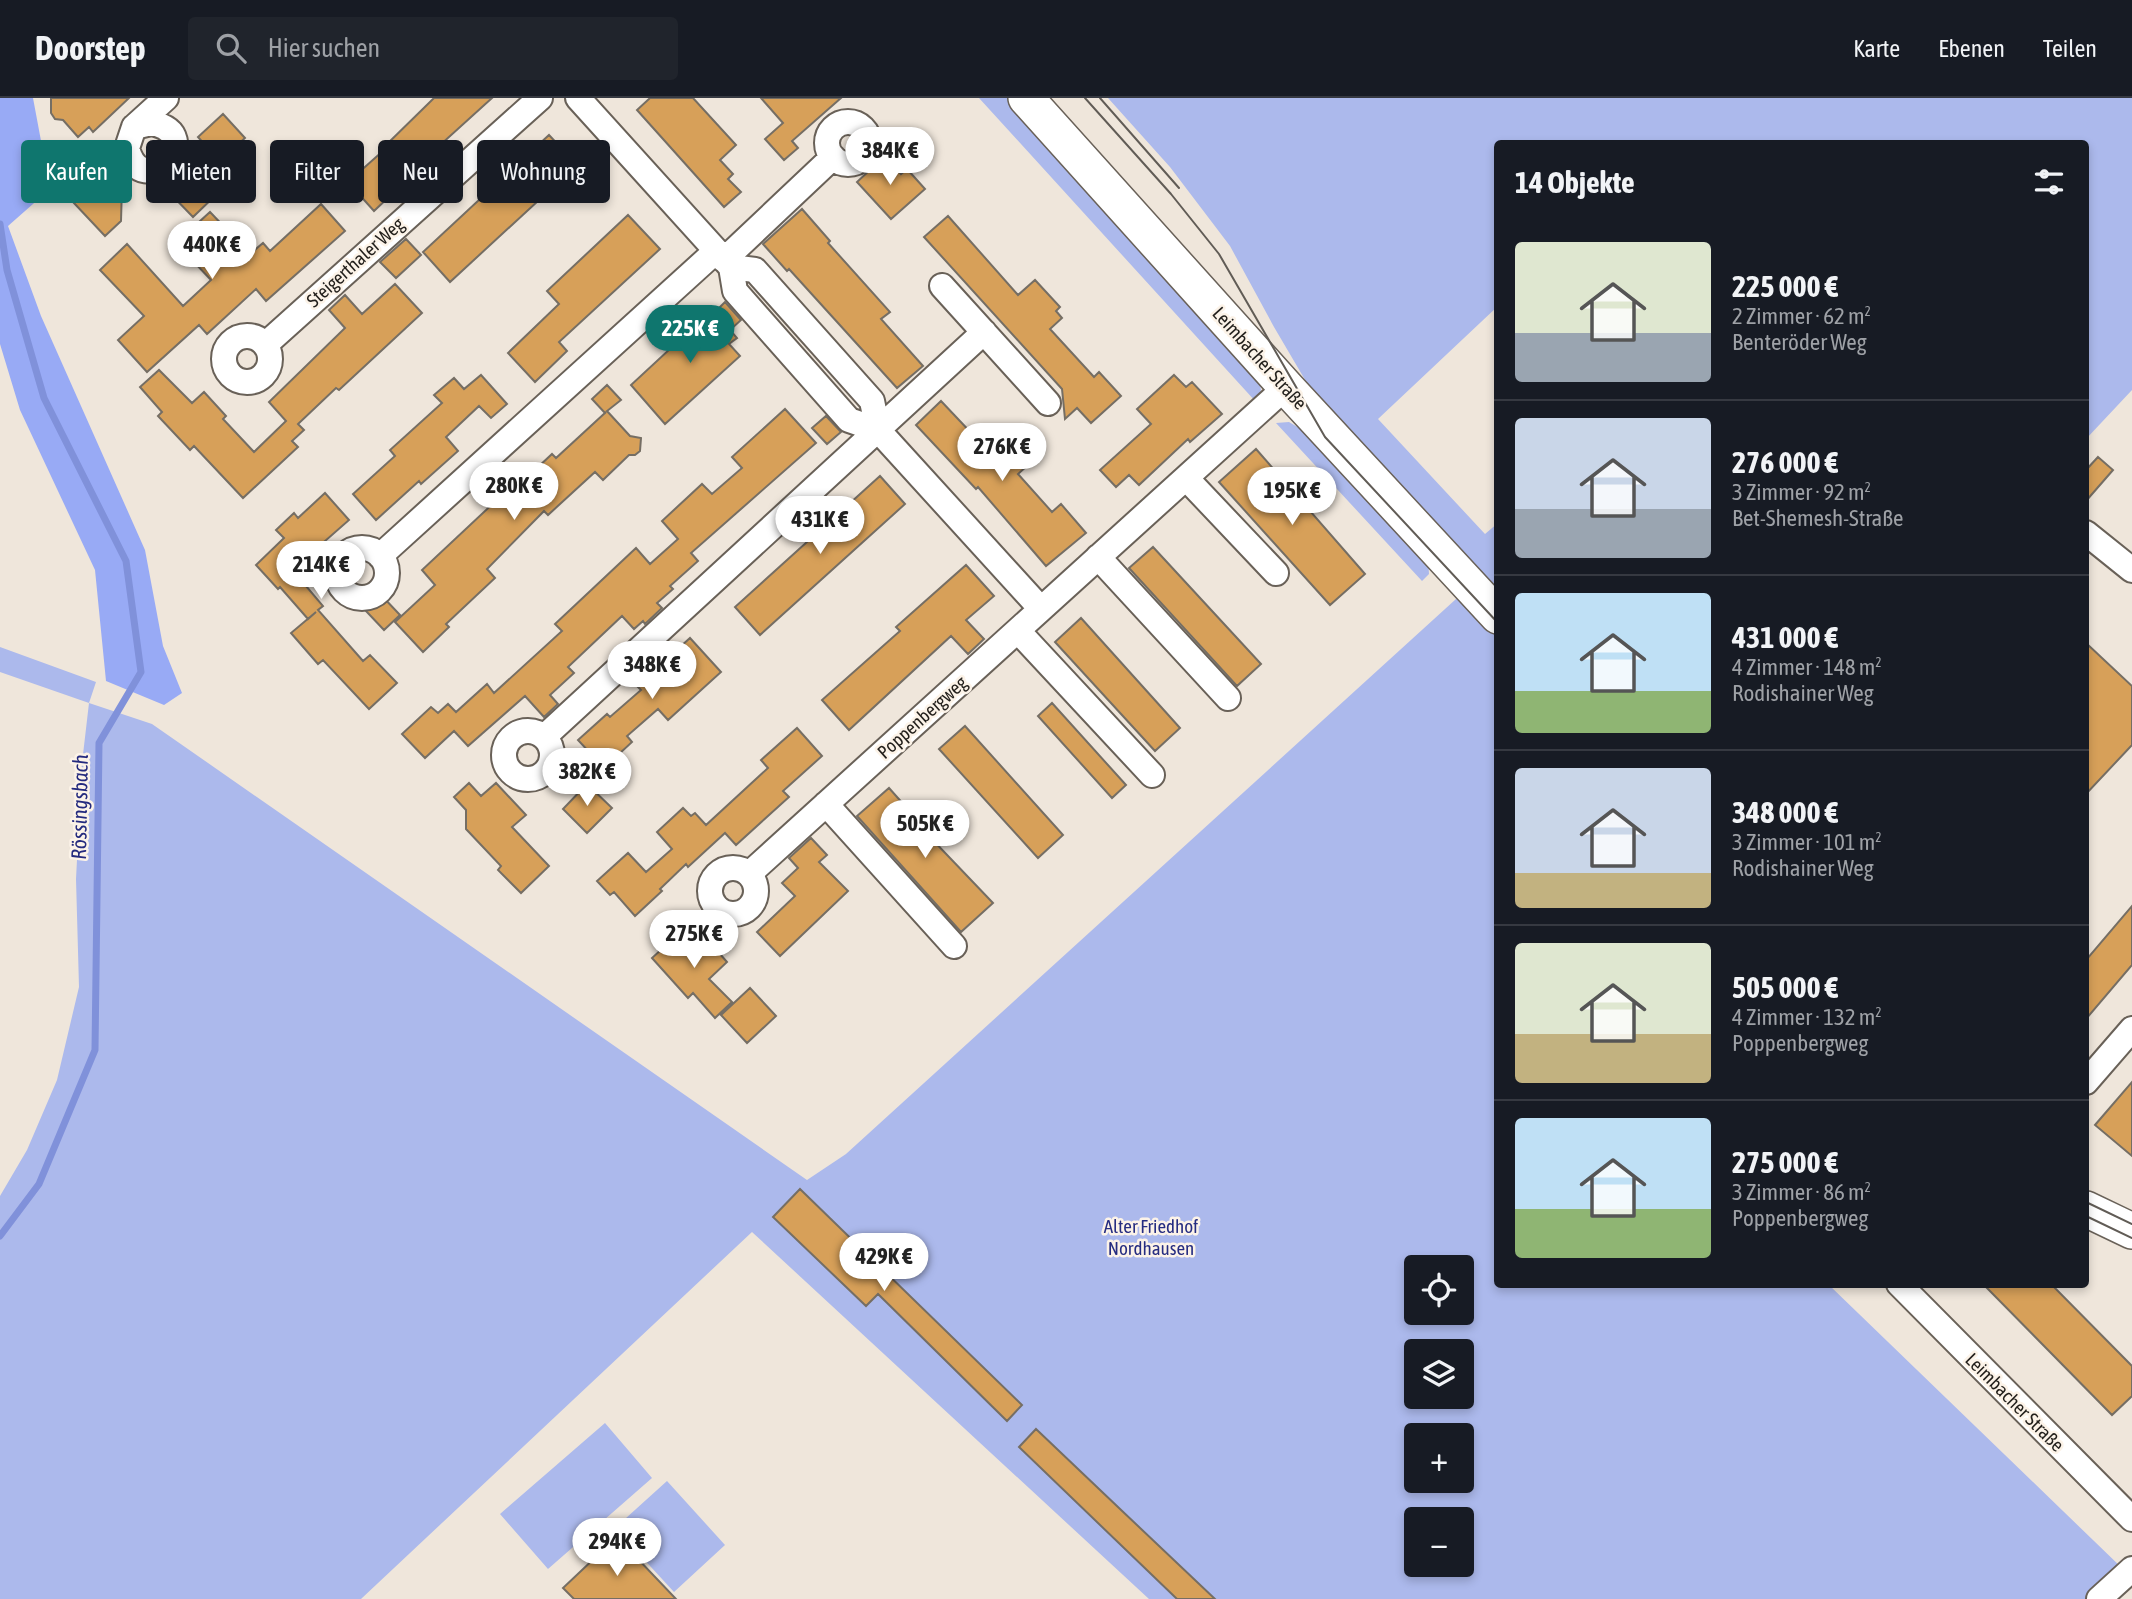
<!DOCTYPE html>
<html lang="de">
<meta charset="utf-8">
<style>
body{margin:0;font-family:"Asap Condensed",sans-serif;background:#20242c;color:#f1f3f6;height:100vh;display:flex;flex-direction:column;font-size:26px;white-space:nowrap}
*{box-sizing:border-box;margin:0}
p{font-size:23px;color:#9ea1a6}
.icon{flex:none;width:38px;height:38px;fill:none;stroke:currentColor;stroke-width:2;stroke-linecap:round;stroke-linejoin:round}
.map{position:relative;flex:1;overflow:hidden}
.side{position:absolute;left:1494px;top:42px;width:595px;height:1148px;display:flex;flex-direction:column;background:#171b24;border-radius:7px;box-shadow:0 4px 10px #0003}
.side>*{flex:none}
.hud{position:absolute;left:21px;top:42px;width:665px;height:63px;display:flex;gap:14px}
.tools{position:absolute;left:1404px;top:1157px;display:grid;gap:14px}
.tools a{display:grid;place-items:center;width:70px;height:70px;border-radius:7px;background:#171b24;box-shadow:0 4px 10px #0003;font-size:35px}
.price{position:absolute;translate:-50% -60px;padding:0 16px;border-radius:24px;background:#fff;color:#222;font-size:23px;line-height:46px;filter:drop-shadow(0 2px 4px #0008)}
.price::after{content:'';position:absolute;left:50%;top:42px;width:21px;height:16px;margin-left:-10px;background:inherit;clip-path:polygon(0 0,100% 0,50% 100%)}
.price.selected{background:#0f766e;color:#fff}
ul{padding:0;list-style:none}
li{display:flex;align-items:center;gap:21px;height:175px;padding:0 21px}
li+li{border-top:2px solid #363941}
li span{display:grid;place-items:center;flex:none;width:196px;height:140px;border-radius:7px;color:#555}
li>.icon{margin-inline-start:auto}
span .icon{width:84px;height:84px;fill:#fffc;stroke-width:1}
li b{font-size:30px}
h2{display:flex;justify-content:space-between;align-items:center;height:84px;padding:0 21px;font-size:30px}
.pill{padding:0 24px;border-radius:7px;background:#171b24;box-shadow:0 4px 10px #0003;font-size:24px;line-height:63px}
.pill.selected{background:#0f766e;color:#fff}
header{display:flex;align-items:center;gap:42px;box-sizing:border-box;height:98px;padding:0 35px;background:#171b24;border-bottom:2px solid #363941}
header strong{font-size:33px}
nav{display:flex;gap:38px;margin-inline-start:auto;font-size:24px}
.search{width:490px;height:63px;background:#20242c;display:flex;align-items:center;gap:18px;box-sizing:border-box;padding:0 24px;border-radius:7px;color:#9ea1a6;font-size:26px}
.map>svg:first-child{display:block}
.green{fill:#acb9ec;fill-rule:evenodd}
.forest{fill:#98aaf5}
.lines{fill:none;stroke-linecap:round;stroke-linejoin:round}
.stream{stroke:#8091da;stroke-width:7}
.building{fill:#d7a059;stroke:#756e64;stroke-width:2}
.street-casing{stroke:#696158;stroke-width:28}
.secondary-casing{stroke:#696158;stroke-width:38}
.street{stroke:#fff;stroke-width:24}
.secondary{stroke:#fff;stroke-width:35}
.tram{stroke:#615c56;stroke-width:2}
.labels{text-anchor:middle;stroke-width:5;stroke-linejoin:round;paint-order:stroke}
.street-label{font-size:19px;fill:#221f1b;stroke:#fcf3e8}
.park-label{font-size:19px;fill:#262d81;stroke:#fcf3e8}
.water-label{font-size:21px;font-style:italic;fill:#242a7e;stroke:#fcf3e8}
</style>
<header>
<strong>Doorstep</strong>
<div class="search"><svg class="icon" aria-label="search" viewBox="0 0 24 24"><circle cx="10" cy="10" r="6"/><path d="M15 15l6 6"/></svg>Hier suchen</div>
<nav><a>Karte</a><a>Ebenen</a><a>Teilen</a></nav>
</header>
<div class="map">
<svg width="2132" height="1501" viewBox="0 0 2132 1501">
<rect width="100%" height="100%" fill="#efe6db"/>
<path class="green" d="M 979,0 L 1010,0 L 1258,276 L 1261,292 L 1256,304 Z
M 1108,0 L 2132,0 L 2132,292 L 2086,341 L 2086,46 L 1498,46 L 1498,208 L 1378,321 L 1485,436 L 1498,425 L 1498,1186 L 1829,1187 L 2123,1471 L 2090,1501 L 1149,1501 L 752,1134 L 361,1501 L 0,1501 L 0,1098 L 27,1052 L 57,982 L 79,889 L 76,781 L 82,665 L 89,605 L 0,574 L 0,549 L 96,584 L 89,605 L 152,626 L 807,1082 L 846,1056 L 1478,481 L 1321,309 L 1274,229 L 1230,148 L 1170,69 ZM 1416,1169 L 1461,1169 L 1461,1214 L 1416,1214 ZM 1416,1253 L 1461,1253 L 1461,1298 L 1416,1298 ZM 1416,1337 L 1461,1337 L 1461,1382 L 1416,1382 ZM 1416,1421 L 1461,1421 L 1461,1466 L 1416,1466 Z
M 1289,324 L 1299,330 L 1318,350 L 1324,345 L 1428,461 L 1429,476 L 1422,483 L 1276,325 Z
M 605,1325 L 652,1380 L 548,1471 L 500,1416 Z
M 667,1383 L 725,1447 L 674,1494 L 615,1430 Z"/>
<path class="forest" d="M 0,0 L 33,0 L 50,91 L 8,128 L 41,218 L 145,452 L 163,548 L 182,595 L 164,607 L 106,583 L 95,472 L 20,312 L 0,246 Z"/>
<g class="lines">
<path class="stream" d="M 0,126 L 7,172 L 44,300 L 126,463 L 141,574 L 99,645 L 95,952 L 39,1086 L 0,1138"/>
</g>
<path class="building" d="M 51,0 L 129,0 L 93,34 L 89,29 L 78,39 L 63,22 L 55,21 L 51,15 Z
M 434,0 L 492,0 L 428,58 L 430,60 L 374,113 L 348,84 L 384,52 L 383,50 Z
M 650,0 L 693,0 L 736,47 L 720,62 L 733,76 L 728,81 L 741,94 L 724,109 L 637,12 Z
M 761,0 L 841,0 L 792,43 L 798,50 L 784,62 L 765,41 L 783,25 Z
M 223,16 L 245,40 L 203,78 L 219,94 L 193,119 L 163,88 L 206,48 L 198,39 Z
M 549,37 L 577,67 L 450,184 L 423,154 Z
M 885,58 L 901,76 L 907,71 L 925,91 L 891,121 L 857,84 Z
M 102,77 L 111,88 L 122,88 L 121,123 L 105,138 L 73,104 Z
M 321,106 L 345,133 L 266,203 L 256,191 L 207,236 L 199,227 L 147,274 L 118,242 L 144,218 L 100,172 L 127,146 L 183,208 L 211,182 L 176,145 L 210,114 L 250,156 L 263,145 L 270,153 Z
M 802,111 L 830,143 L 828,145 L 890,214 L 881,221 L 923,268 L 897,290 L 789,171 L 787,173 L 763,146 Z
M 628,117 L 660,151 L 559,244 L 567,253 L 535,284 L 508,255 L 559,206 L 547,193 Z
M 948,118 L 1018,197 L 1035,182 L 1060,209 L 1056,213 L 1062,220 L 1050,231 L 1094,279 L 1099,274 L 1121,298 L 1091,325 L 1077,310 L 1065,321 L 1062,291 L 924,139 Z
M 406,141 L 421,157 L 396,180 L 380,164 Z
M 395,186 L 422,215 L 339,292 L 336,290 L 298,326 L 304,332 L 292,343 L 298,349 L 243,400 L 194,348 L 190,352 L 158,318 L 162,314 L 140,289 L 159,272 L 192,305 L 204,294 L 226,318 L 223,321 L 254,354 L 286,323 L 269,304 L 345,230 L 329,212 L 345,197 L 362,216 Z
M 725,204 L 741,222 L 730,232 L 737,240 L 729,246 L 740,258 L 665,326 L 631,287 L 712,212 L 714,215 Z
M 481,277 L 507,306 L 491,320 L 479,308 L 446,339 L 458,353 L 421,386 L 419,383 L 376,422 L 353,396 L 395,358 L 390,352 L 442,305 L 434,297 L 454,280 L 464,291 Z
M 1174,277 L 1186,289 L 1192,284 L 1222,316 L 1190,344 L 1188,341 L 1139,387 L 1129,377 L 1116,389 L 1100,372 L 1151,326 L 1137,311 Z
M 607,287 L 621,302 L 607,313 L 630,338 L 641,340 L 640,353 L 635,357 L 629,357 L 603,382 L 595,374 L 548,417 L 544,413 L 487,471 L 495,480 L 446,526 L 449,529 L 423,554 L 395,524 L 435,487 L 422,472 L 500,399 L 493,392 L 511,376 L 520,386 L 552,356 L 556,360 L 606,314 L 605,315 L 592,301 Z
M 941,303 L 976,340 L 990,327 L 1028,367 L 1018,376 L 1052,414 L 1061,406 L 1086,435 L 1046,468 L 978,389 L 976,391 L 916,327 Z
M 785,311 L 816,345 L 691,455 L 698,463 L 670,488 L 673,491 L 657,505 L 662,510 L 645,526 L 643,523 L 634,531 L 622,518 L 568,569 L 574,575 L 550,597 L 558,606 L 544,619 L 525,598 L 468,648 L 454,633 L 425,660 L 402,636 L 431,609 L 438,615 L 448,606 L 456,614 L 487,586 L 494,595 L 562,533 L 555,526 L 636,450 L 650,466 L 678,441 L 662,423 L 702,386 L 712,396 L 742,370 L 732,359 Z
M 826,318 L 841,334 L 827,346 L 812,330 Z
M 1256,351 L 1365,476 L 1330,507 L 1219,384 Z
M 2098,359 L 2113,372 L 2086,403 L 2086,372 Z
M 880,378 L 905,406 L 760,537 L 735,509 Z
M 325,395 L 349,422 L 300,465 L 303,468 L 295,475 L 323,508 L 318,512 L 363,563 L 370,557 L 397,585 L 369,611 L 323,562 L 318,566 L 291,535 L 316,514 L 308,521 L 280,489 L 278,491 L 256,467 L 284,440 L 276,432 L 294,415 L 298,420 Z
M 1153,449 L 1261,566 L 1237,588 L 1129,470 Z
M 966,467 L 994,498 L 966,522 L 984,541 L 968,556 L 951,538 L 849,632 L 822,602 L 900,533 L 896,529 Z
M 382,498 L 400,517 L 384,532 L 366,513 Z
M 1081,520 L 1180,630 L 1155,653 L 1055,544 Z
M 690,540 L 721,574 L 668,622 L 658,611 L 627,638 L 632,644 L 604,670 L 578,642 L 607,616 L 610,619 L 641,592 L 637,588 Z
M 2086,545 L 2132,588 L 2132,647 L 2086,696 Z
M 1052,605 L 1126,687 L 1112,700 L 1038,618 Z
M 965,628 L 1063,737 L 1038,760 L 939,651 Z
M 797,630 L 822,658 L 783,693 L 789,699 L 736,747 L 725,735 L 688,769 L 686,766 L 660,791 L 662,793 L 635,818 L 614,794 L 610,797 L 597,783 L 628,755 L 646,774 L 672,751 L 657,734 L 683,710 L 691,718 L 695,715 L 706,727 L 768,670 L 761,662 Z
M 469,685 L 481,698 L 496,685 L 526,717 L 512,729 L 549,768 L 521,795 L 498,772 L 501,768 L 466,731 L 466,712 L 454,699 Z
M 587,686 L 612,710 L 587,735 L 563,711 Z
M 889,690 L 930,736 L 928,737 L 993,805 L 961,834 L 857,718 Z
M 811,740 L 827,757 L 819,764 L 848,793 L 780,858 L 757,834 L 795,798 L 782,785 L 798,770 L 789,760 Z
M 2132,808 L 2132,867 L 2086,921 L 2086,862 Z
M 686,829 L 707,853 L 713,848 L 727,864 L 709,881 L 732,904 L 715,920 L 693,895 L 688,900 L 652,860 Z
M 750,890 L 776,918 L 747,945 L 721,917 Z
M 2132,984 L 2132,1058 L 2095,1027 Z
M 800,1091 L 1022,1307 L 1007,1323 L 878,1196 L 866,1208 L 773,1119 Z
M 1983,1186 L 2051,1186 L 2132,1268 L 2132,1298 L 2112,1317 Z
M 1036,1331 L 1119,1410 L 1215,1501 L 1177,1501 L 1019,1349 Z
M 617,1439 L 676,1501 L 574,1501 L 563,1490 Z"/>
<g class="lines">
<defs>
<path id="street" d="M 578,0 L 731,169 L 735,193 L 849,322 L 878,332 L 1041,511
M827 45a21 21 0 1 1 42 0a21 21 0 1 1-42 0Z
M 151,25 C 211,36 142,109 127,50 L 134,29 Z
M 134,29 L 166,0
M 724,162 L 833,59
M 731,169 L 755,172 L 872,303 L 878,332
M 942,188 L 1048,305
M224 261a23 23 0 1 1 46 0a23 23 0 1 1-46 0Z
M 266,246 L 540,0
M 1186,380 L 1276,475
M 2086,435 L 2132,472
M337 475a25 25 0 1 1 50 0a25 25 0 1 1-50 0Z
M 380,458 L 716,153
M 1098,459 L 1228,600
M 1018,533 L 1152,677
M504 657a24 24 0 1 1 48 0a24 24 0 1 1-48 0Z
M 544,639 L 984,234
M 826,706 L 954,848
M710 793a23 23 0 1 1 46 0a23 23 0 1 1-46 0Z
M 749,776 L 1286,289
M 2086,984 L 2132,931
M 1899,1186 L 2132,1421
M 2099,1501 L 2132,1471"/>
<path id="secondary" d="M 1026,0 L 1286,289 L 1498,518
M 2086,1111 L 2132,1133"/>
</defs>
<use href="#street" class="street-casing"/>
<use href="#secondary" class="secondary-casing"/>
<use href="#street" class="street"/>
<use href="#secondary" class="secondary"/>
<path class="tram" d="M 1085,0 L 1171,96 L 1219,156 L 1325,339 L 1498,525
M 1100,0 L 1179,90
M 2086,1104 L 2132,1126
M 2086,1118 L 2132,1140"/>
</g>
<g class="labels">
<g class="street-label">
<text transform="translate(355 164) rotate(-42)" y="7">Steigerthaler Weg</text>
<text transform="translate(1260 260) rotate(48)" y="7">Leimbacher Straße</text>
<text transform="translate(922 619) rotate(-42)" y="7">Poppenbergweg</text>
<text transform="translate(2015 1304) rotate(45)" y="7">Leimbacher Straße</text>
</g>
<g class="park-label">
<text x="1151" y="1135">Alter Friedhof<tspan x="1151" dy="22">Nordhausen</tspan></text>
</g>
<g class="water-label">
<text transform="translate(80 709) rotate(-89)" y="7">Rössingsbach</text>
</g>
</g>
</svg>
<div class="tools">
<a><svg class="icon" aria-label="locate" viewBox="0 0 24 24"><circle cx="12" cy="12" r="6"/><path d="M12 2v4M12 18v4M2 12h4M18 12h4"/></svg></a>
<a><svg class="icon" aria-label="layers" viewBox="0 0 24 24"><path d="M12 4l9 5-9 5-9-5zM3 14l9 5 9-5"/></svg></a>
<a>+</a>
<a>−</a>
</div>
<b class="price" style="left:890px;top:89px">384K €</b>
<b class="price" style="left:212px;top:183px">440K €</b>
<b class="price selected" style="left:690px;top:267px">225K €</b>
<b class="price" style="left:1002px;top:385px">276K €</b>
<b class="price" style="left:514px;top:424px">280K €</b>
<b class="price" style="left:1292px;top:429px">195K €</b>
<b class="price" style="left:820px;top:458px">431K €</b>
<b class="price" style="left:321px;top:503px">214K €</b>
<b class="price" style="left:652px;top:603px">348K €</b>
<b class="price" style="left:587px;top:710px">382K €</b>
<b class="price" style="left:925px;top:762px">505K €</b>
<b class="price" style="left:694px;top:872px">275K €</b>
<b class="price" style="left:884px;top:1195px">429K €</b>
<b class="price" style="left:617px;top:1480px">294K €</b>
<div class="hud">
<a class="pill selected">Kaufen</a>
<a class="pill">Mieten</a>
<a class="pill">Filter</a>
<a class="pill">Neu</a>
<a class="pill">Wohnung</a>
</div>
<section class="side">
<h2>14 Objekte<svg class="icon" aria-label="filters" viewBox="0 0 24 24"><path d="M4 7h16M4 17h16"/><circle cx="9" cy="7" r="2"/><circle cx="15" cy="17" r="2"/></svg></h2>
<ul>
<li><span style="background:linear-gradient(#dfe7d0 65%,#9aa5b1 0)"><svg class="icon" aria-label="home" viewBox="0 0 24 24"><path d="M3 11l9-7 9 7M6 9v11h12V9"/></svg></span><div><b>225 000 €</b><p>2 Zimmer · 62 m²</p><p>Benteröder Weg</p></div></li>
<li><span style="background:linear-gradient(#c9d6e8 65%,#9aa5b1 0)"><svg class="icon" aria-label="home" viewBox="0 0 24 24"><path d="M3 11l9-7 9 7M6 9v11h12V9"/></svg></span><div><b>276 000 €</b><p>3 Zimmer · 92 m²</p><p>Bet-Shemesh-Straße</p></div></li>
<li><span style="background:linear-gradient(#bfe0f5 70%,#8fb573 0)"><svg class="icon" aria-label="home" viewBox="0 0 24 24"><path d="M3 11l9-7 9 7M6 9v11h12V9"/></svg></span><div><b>431 000 €</b><p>4 Zimmer · 148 m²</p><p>Rodishainer Weg</p></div></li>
<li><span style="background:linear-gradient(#c9d6e8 75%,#c2b280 0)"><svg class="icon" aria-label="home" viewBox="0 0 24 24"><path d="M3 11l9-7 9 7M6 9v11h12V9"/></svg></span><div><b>348 000 €</b><p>3 Zimmer · 101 m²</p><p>Rodishainer Weg</p></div></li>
<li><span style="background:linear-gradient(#dfe7d0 65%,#c2b280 0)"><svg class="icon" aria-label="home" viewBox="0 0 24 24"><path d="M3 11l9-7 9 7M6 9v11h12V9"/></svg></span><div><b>505 000 €</b><p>4 Zimmer · 132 m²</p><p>Poppenbergweg</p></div></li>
<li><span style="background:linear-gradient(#bfe0f5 65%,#8fb573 0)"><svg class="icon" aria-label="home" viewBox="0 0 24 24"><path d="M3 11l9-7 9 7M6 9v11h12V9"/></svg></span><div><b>275 000 €</b><p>3 Zimmer · 86 m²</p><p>Poppenbergweg</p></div></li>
</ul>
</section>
</div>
